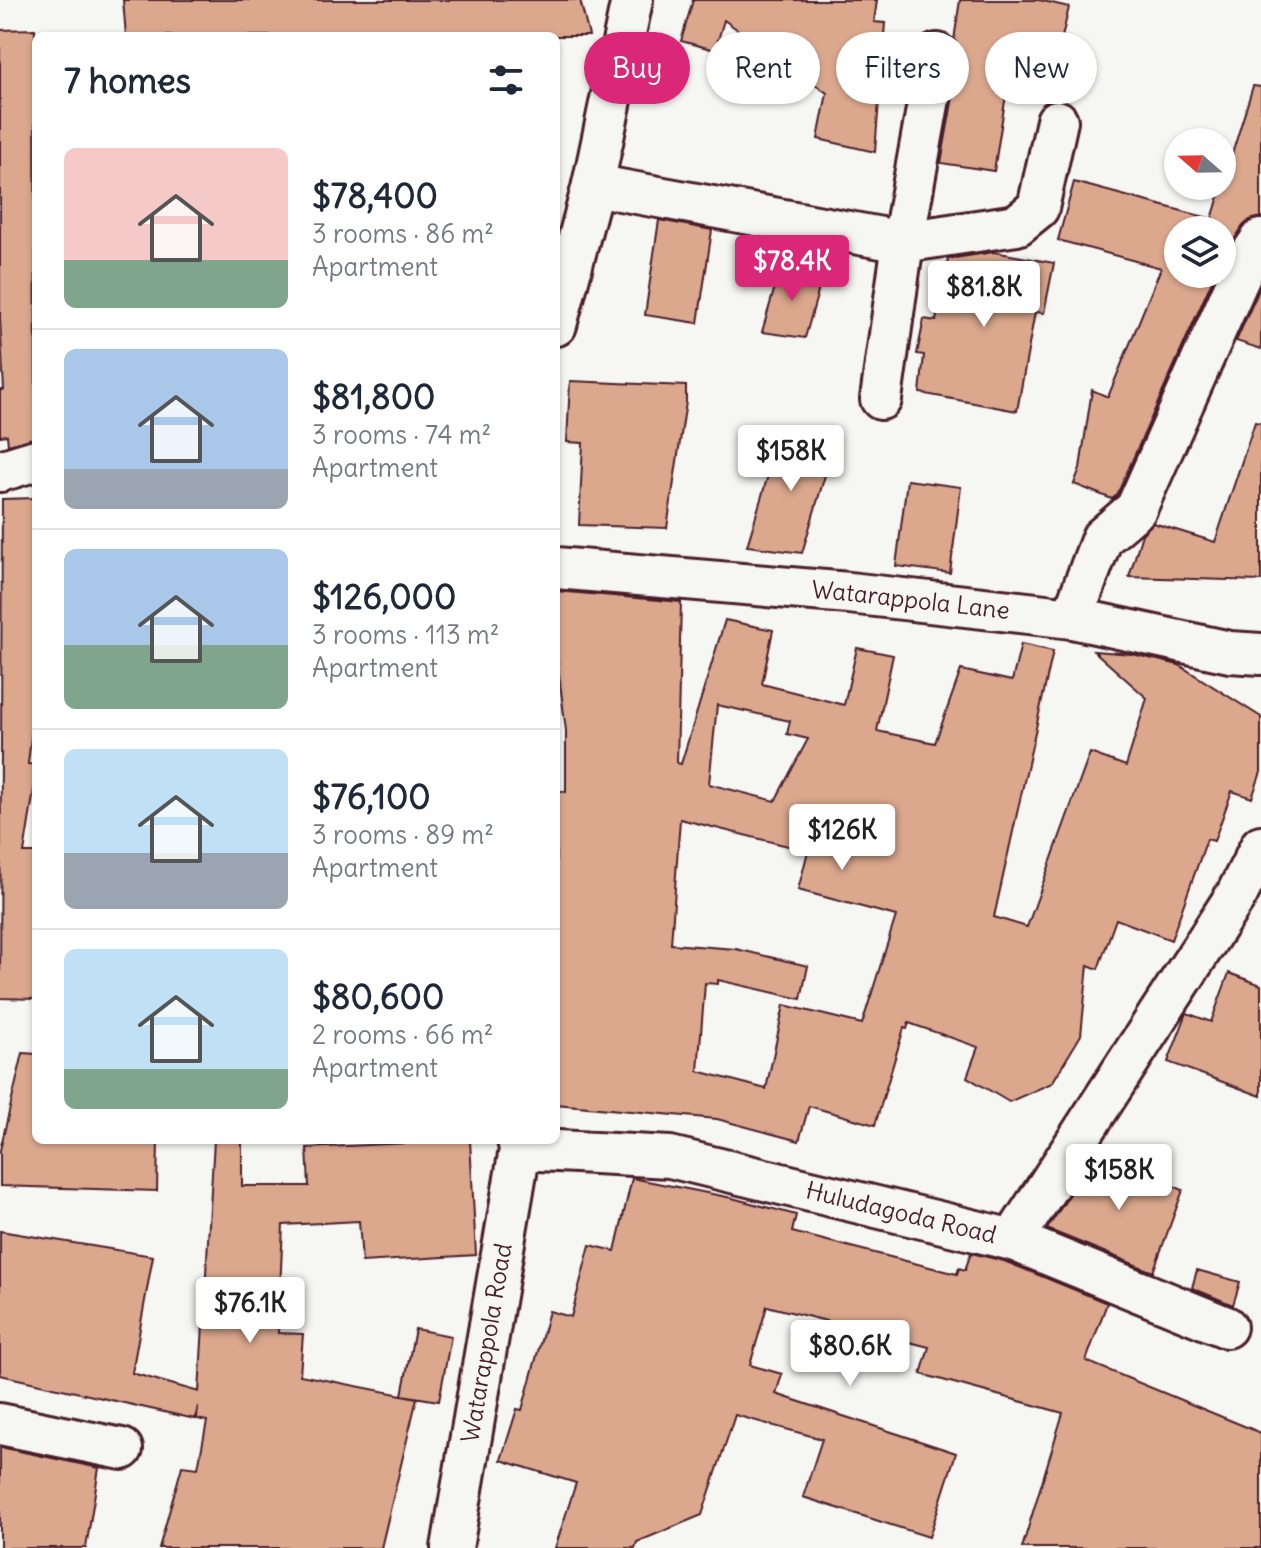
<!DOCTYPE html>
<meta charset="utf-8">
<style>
body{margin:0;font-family:Delius,sans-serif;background:#f6f6f7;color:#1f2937;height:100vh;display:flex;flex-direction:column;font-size:30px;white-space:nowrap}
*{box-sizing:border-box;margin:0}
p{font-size:26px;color:#747a83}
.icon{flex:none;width:44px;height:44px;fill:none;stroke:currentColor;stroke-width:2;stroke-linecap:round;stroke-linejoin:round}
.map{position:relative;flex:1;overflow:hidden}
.side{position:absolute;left:32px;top:32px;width:528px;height:1112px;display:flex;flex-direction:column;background:#fff;border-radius:12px;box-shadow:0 2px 6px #0004}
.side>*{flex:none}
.top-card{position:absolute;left:584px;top:32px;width:556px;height:72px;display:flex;gap:16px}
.needle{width:52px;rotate:290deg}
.tools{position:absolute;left:1164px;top:128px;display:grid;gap:16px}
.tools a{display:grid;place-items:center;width:72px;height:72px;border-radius:50%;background:#fff;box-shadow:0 2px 6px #0004;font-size:40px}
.price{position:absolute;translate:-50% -68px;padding:0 18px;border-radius:8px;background:#fff;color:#222;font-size:26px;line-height:52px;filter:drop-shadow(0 2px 4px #0008)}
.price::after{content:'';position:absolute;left:50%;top:48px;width:24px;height:18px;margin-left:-12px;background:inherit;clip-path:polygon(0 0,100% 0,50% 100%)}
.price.active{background:#db2777;color:#fff}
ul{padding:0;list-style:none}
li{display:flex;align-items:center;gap:24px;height:200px;padding:0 32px}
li+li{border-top:2px solid #e0e1e3}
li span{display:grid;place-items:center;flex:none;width:224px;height:160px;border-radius:12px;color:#555}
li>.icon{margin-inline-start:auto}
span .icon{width:96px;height:96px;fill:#fffc;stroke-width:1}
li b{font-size:34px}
h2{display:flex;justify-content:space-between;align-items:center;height:96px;padding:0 32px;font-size:34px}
.chip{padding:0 28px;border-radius:36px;background:#fff;box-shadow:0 2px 6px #0004;font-size:28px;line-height:72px}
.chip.active{background:#db2777;color:#fff}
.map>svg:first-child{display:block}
.building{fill:#dba88e;stroke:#4a1f2b;stroke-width:2;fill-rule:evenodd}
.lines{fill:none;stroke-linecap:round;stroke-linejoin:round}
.minor-casing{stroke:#4a1f2b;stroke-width:46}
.minor{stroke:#f6f6f2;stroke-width:40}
.labels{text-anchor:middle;stroke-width:8;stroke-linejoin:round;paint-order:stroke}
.street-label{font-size:24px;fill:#4a1f2b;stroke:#f6f6f2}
</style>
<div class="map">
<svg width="1261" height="1548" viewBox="0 0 1261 1548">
<rect width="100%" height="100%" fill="#f6f6f2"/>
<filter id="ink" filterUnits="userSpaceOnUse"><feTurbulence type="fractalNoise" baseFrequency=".0125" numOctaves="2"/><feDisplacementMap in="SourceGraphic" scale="16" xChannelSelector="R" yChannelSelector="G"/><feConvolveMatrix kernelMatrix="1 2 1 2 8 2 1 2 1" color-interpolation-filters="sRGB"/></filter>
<g filter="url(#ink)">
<path class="building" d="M 123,0 L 580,0 L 589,36 L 126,36 Z
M 693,0 L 877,0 L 874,22 L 885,23 L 875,152 L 818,139 L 827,93 L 724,20 L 715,50 L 681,41 Z
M 960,0 L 1039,0 L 1069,7 L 1061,42 L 1038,37 L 1029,86 L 1008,82 L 994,171 L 941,163 L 960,58 L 959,47 L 954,40 Z
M 35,29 L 36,438 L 8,445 L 7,435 L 0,436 L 0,390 L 4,390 L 0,319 L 0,30 Z
M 1253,86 L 1261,87 L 1261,217 L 1250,220 L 1243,226 L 1222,259 L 1222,230 L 1178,230 L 1178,274 L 1215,274 L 1117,495 L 1112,499 L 1074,484 L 1080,468 L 1092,390 L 1108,397 L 1161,268 L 1058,240 L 1074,182 L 1212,219 Z
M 659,220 L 712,230 L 698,323 L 645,315 Z
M 994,252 L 1054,263 L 1044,313 L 1035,312 L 1017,411 L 920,393 L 924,355 L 917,354 L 924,319 L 936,321 L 948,259 Z
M 781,266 L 822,278 L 805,338 L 762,332 Z
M 1261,285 L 1261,349 L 1236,341 Z
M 570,381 L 686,386 L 686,402 L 667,528 L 579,525 L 583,443 L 567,442 Z
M 1255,422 L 1261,423 L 1261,581 L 1129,577 L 1142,534 L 1153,523 L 1215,542 Z
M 782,428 L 834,445 L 802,553 L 747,546 Z
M 907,480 L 961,487 L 950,573 L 896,566 Z
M 36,498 L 36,696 L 28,764 L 36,765 L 36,778 L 24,853 L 36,853 L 36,999 L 0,998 L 2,499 Z
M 556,591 L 681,602 L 677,763 L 681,764 L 725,620 L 773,630 L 762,684 L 844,705 L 857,648 L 893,655 L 877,731 L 935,743 L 961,670 L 1012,681 L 1021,644 L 1053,651 L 994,917 L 1027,927 L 1090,753 L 1126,766 L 1147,698 L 1094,651 L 1132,654 L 1179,665 L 1261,717 L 1261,772 L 1252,798 L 1232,791 L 1214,841 L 1207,839 L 1171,940 L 1116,919 L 1098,969 L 1088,965 L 1081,1035 L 1052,1083 L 1009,1102 L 967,1077 L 978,1047 L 909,1023 L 907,1029 L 904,1028 L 875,1125 L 809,1106 L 799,1141 L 717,1119 L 556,1104 L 556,790 L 566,792 L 566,731 L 556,651 ZM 717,705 L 790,721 L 787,734 L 808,739 L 775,801 L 709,784 ZM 680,819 L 808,851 L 798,890 L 896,916 L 862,1024 L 784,1005 L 766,1089 L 698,1071 L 705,983 L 718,984 L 718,980 L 801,999 L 808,966 L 736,949 L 671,944 Z
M 1229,973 L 1261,985 L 1261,1096 L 1168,1062 L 1187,1013 L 1211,1022 Z
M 23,1053 L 36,1054 L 36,1140 L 158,1140 L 157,1191 L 0,1186 L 0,1150 Z
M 214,1140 L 242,1140 L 242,1186 L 309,1186 L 307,1148 L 470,1140 L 476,1255 L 362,1262 L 359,1221 L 283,1225 L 278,1333 L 303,1334 L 300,1375 L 417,1398 L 381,1548 L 159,1548 L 182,1466 L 198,1468 L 207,1421 L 197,1419 L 198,1406 L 195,1419 L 0,1375 L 0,1231 L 153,1256 L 132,1373 L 199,1392 Z
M 1097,1153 L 1183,1190 L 1153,1272 L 1047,1229 Z
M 632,1178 L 732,1198 L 796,1215 L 792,1232 L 957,1274 L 959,1268 L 965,1270 L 971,1253 L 1004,1261 L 1107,1303 L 1086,1361 L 1261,1433 L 1261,1548 L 1022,1548 L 1063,1413 L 921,1374 L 929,1347 L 767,1306 L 750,1365 L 782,1374 L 776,1394 L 956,1453 L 929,1537 L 803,1497 L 822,1439 L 735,1415 L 702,1515 L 637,1542 L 635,1548 L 555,1548 L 576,1483 L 501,1460 L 517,1409 L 522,1410 L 549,1311 L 571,1317 L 590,1245 L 615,1251 Z
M 1197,1270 L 1240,1282 L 1233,1305 L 1192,1288 Z
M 415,1329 L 451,1336 L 439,1401 L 402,1395 Z
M 0,1447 L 99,1468 L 86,1548 L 0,1548 Z"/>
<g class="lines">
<defs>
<g id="minor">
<path d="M 593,185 L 903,242 L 1017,225 L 1038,208 L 1057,121"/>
<path d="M 556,325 L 593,185 L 632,0"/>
<path d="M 881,399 L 903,242 L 937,54"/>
<path d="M 0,471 L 36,460"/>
<path id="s1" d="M 556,568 L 849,593 L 1072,618 L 1230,652 L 1261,654"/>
<path d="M 1072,618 L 1102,538 L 1136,509 L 1246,262 L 1261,240"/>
<path id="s2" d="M 520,1149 L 670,1157 L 1013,1240 L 1237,894 L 1261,846"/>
<path d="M 1013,1240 L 1226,1327"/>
<path d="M 0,1424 L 122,1449"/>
<path id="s3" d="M 452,1548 L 520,1149 L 518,1140"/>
</g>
</defs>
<use href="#minor" class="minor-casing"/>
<use href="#minor" class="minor"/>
</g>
</g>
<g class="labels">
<g class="street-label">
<text dy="8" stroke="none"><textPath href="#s1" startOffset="356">Watarappola Lane</textPath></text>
<text dy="8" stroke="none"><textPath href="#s2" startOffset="388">Huludagoda Road</textPath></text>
<text dy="8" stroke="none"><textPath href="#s3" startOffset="208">Watarappola Road</textPath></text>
</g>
</g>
</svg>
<div class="tools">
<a><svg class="needle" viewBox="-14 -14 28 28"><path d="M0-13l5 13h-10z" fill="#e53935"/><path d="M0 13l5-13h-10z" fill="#747a83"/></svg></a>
<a><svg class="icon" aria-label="layers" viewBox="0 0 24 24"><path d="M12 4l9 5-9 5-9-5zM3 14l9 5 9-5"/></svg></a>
</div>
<b class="price active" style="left:792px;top:303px">$78.4K</b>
<b class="price" style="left:984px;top:329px">$81.8K</b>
<b class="price" style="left:791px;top:493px">$158K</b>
<b class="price" style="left:842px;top:872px">$126K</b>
<b class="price" style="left:1119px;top:1212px">$158K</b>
<b class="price" style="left:250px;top:1345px">$76.1K</b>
<b class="price" style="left:850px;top:1388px">$80.6K</b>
<div class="top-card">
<a class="chip active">Buy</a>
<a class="chip">Rent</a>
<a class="chip">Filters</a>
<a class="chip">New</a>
</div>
<section class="side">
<h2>7 homes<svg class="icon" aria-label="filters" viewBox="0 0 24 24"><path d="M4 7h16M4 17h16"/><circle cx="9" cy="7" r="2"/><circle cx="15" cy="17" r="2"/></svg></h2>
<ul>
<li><span style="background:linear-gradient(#f6c9c9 70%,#7fa58c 0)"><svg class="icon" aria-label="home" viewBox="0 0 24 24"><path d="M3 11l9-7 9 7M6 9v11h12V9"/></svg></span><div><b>$78,400</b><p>3 rooms · 86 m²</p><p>Apartment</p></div></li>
<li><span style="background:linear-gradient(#a9c7e8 75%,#9aa5b1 0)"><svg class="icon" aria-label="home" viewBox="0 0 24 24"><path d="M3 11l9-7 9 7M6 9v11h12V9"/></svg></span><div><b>$81,800</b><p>3 rooms · 74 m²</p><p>Apartment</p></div></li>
<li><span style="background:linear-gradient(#a9c7e8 60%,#7fa58c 0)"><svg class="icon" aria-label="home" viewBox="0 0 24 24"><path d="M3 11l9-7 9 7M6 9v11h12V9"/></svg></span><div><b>$126,000</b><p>3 rooms · 113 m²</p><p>Apartment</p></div></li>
<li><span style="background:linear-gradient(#bfe0f5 65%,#9aa5b1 0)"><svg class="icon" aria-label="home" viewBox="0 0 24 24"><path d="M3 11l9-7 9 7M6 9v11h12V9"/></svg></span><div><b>$76,100</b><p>3 rooms · 89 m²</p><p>Apartment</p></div></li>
<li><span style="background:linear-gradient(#bfe0f5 75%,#7fa58c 0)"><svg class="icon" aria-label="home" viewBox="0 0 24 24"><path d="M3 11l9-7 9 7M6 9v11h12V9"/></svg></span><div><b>$80,600</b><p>2 rooms · 66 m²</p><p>Apartment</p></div></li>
</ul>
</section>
</div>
